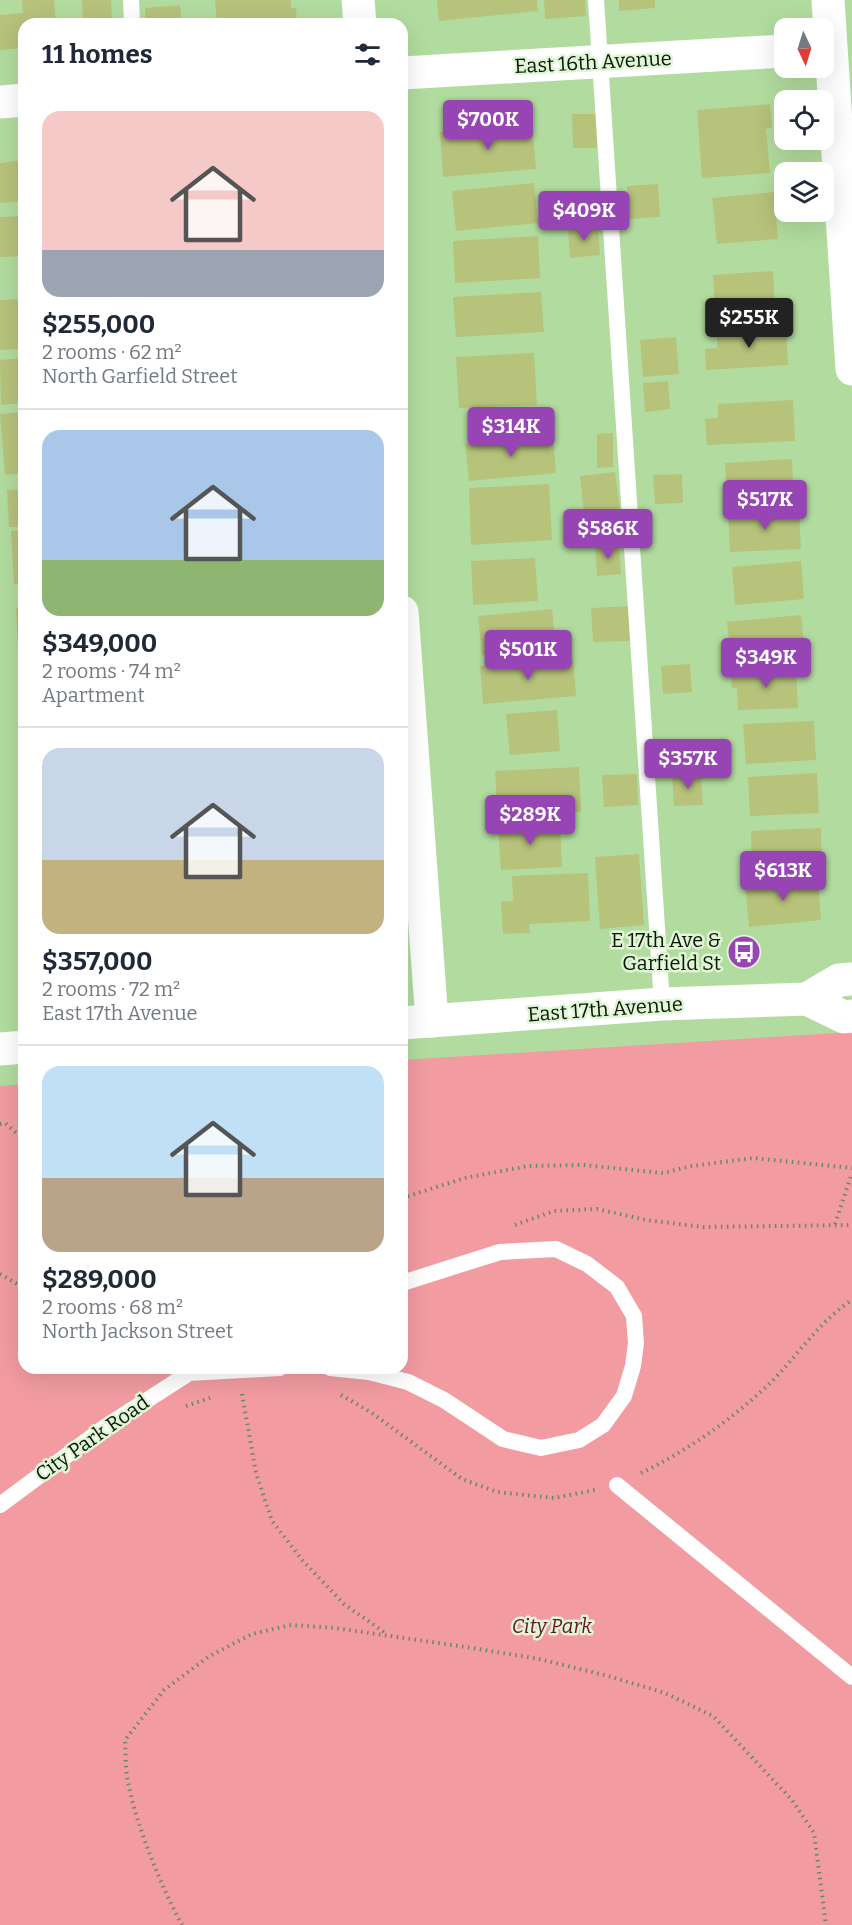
<!DOCTYPE html>
<meta charset="utf-8">
<style>
body{margin:0;font-family:Bitter,serif;background:#f6f6f7;color:#1f2937;height:100vh;display:flex;flex-direction:column;font-size:22px;white-space:nowrap}
*{box-sizing:border-box;margin:0}
p{font-size:20px;color:#747a83}
.icon{flex:none;width:33px;height:33px;fill:none;stroke:currentColor;stroke-width:2;stroke-linecap:round;stroke-linejoin:round}
.map{position:relative;flex:1;overflow:hidden}
.side{position:absolute;left:18px;top:18px;width:390px;height:1356px;display:flex;flex-direction:column;background:#fff;border-radius:18px;box-shadow:0 6px 24px #0002}
.side>*{flex:none}
.needle{width:39px;rotate:176deg}
.buttons{position:absolute;left:774px;top:18px;display:grid;gap:12px}
.buttons a{display:grid;place-items:center;width:60px;height:60px;border-radius:12px;background:#fff;box-shadow:0 6px 24px #0002;font-size:30px}
.price{position:absolute;translate:-50% -51px;padding:0 14px;border-radius:6px;background:#9745b4;color:#fff;font-size:20px;line-height:39px;filter:drop-shadow(0 2px 3px #0008)}
.price::after{content:'';position:absolute;left:50%;top:36px;width:18px;height:14px;margin-left:-9px;background:inherit;clip-path:polygon(0 0,100% 0,50% 100%)}
.price.active{background:#222;color:#fff}
ul{padding:0;list-style:none}
li{display:grid;align-content:center;gap:12px;height:318px;padding:0 24px}
li+li{border-top:2px solid #e0e1e3}
li span{display:grid;place-items:center;height:186px;border-radius:18px;color:#555}
li>.icon{margin-inline-start:auto}
span .icon{width:108px;height:108px;fill:#fffc;stroke-width:1}
li b{font-size:26px}
h2{display:flex;justify-content:space-between;align-items:center;height:72px;padding:0 24px;font-size:26px}
.map>svg:first-child{display:block}
.green{fill:#f29ca1}
.building{fill:#b7c27b}
.lines{fill:none;stroke-linecap:round;stroke-linejoin:round}
.path{stroke:#6a895d;stroke-width:4;stroke-dasharray:1.5 4.5;stroke-linecap:butt}
.lane{stroke:#fff;stroke-width:16}
.street{stroke:#fff;stroke-width:33}
.secondary{stroke:#fff;stroke-width:33}
.labels{text-anchor:middle;stroke-width:5;stroke-linejoin:round;paint-order:stroke}
.street-label{font-size:20px;fill:#091803;stroke:#e1f6d7}
.poi-label{font-size:20px;fill:#091803;stroke:#e1f6d7;text-anchor:end}
.park-label{font-size:20px;font-style:italic;fill:#641322;stroke:#e1f6d7}
</style>
<div class="map">
<svg width="852" height="1925" viewBox="0 0 852 1925">
<rect width="100%" height="100%" fill="#b2dc9f"/>
<path class="green" d="M 852,1032 L 852,1925 L 0,1925 L 0,1086 L 24,1084 L 24,1368 L 402,1368 L 402,1060 Z"/>
<path class="building" d="M 22,0 L 54,0 L 56,24 L 24,24 L 24,48 L 0,50 L 0,15 L 23,13 Z
M 82,0 L 111,0 L 112,24 L 83,24 Z
M 215,0 L 291,0 L 291,8 L 296,8 L 297,24 L 217,24 Z
M 437,0 L 537,0 L 538,11 L 439,21 Z
M 544,0 L 585,0 L 586,16 L 545,19 Z
M 619,0 L 655,0 L 655,8 L 619,11 Z
M 180,5 L 182,24 L 146,24 L 145,8 Z
M 770,104 L 772,128 L 766,129 L 770,173 L 702,178 L 697,110 Z
M 572,114 L 596,114 L 597,148 L 573,148 Z
M 532,125 L 536,169 L 443,177 L 440,132 Z
M 24,160 L 24,201 L 0,203 L 0,163 Z
M 534,183 L 538,223 L 456,231 L 452,191 Z
M 658,184 L 660,217 L 629,219 L 627,186 Z
M 774,192 L 778,239 L 717,244 L 712,198 Z
M 24,216 L 24,256 L 0,257 L 0,217 Z
M 598,226 L 600,255 L 570,258 L 568,229 Z
M 538,236 L 540,278 L 455,283 L 453,241 Z
M 773,271 L 775,310 L 715,313 L 713,275 Z
M 541,292 L 544,332 L 456,337 L 453,297 Z
M 24,299 L 24,349 L 0,350 L 0,300 Z
M 786,327 L 788,365 L 706,370 L 705,349 L 717,348 L 717,332 Z
M 676,337 L 679,374 L 643,377 L 640,340 Z
M 534,353 L 537,405 L 459,408 L 456,357 Z
M 24,358 L 24,403 L 1,405 L 0,360 Z
M 668,381 L 670,409 L 645,412 L 643,383 Z
M 793,400 L 795,441 L 707,445 L 705,419 L 718,418 L 718,404 Z
M 24,412 L 24,473 L 5,475 L 0,414 Z
M 613,433 L 613,467 L 597,468 L 597,434 Z
M 553,436 L 556,473 L 469,481 L 465,443 Z
M 792,459 L 794,498 L 727,502 L 725,463 Z
M 615,472 L 620,510 L 584,514 L 580,476 Z
M 682,474 L 683,503 L 655,504 L 653,475 Z
M 549,484 L 552,540 L 471,545 L 469,488 Z
M 24,489 L 24,527 L 9,527 L 7,490 Z
M 799,509 L 801,549 L 730,552 L 728,513 Z
M 24,530 L 24,583 L 14,584 L 11,531 Z
M 619,545 L 621,574 L 597,576 L 595,547 Z
M 535,558 L 538,601 L 473,605 L 471,561 Z
M 801,561 L 804,599 L 735,605 L 732,567 Z
M 629,606 L 630,641 L 593,642 L 591,608 Z
M 24,607 L 24,652 L 18,653 L 16,608 Z
M 552,609 L 556,648 L 482,655 L 478,616 Z
M 801,615 L 805,652 L 731,660 L 727,622 Z
M 573,658 L 576,696 L 483,704 L 480,666 Z
M 690,664 L 692,692 L 663,694 L 661,666 Z
M 796,668 L 798,708 L 738,710 L 737,688 L 732,688 L 731,670 Z
M 557,710 L 560,751 L 510,755 L 506,714 Z
M 814,721 L 816,760 L 746,764 L 743,724 Z
M 579,767 L 581,812 L 511,815 L 510,804 L 497,804 L 495,771 Z
M 701,773 L 703,805 L 674,806 L 672,775 Z
M 817,773 L 819,813 L 750,816 L 748,777 Z
M 637,774 L 638,805 L 604,807 L 602,775 Z
M 560,822 L 562,867 L 501,870 L 498,825 Z
M 821,828 L 822,868 L 752,871 L 751,831 Z
M 639,854 L 644,925 L 600,929 L 595,857 Z
M 588,873 L 590,921 L 529,924 L 530,933 L 503,934 L 501,902 L 513,901 L 512,876 Z
M 818,878 L 821,920 L 749,927 L 745,884 Z"/>
<g class="lines">
<path class="path" d="M 0,1124 L 5,1123 L 24,1140
M 402,1198 L 465,1178 L 528,1166 L 583,1165 L 663,1173 L 692,1166 L 753,1158 L 852,1168
M 835,1224 L 852,1173
M 515,1225 L 554,1211 L 597,1209 L 646,1220 L 703,1227 L 852,1225
M 0,1274 L 24,1288
M 242,1394 L 256,1473 L 272,1521 L 303,1561 L 344,1604 L 387,1634
M 341,1395 L 372,1413 L 462,1479 L 497,1492 L 554,1498 L 595,1490
M 186,1406 L 210,1398
M 641,1473 C 687,1451 731,1420 768,1385 C 797,1357 818,1322 852,1300
M 182,1925 C 161,1886 136,1825 128,1782 C 125,1768 126,1753 125,1740 L 164,1690 L 208,1657 L 252,1634 L 291,1625 L 335,1628 L 466,1647 L 539,1659 L 608,1676 L 665,1693 L 713,1716 L 792,1800 L 814,1833 L 826,1925"/>
<path class="lane" d="M 131,0 L 132,24
M 596,0 L 662,1004
M 330,1368 L 369,1372 L 408,1382 L 444,1400 L 503,1439 L 541,1448 L 579,1440 L 603,1425 L 624,1396 L 633,1366 L 636,1343 L 634,1316 L 617,1287 L 587,1264 L 556,1249 L 500,1252 L 402,1283
M 188,1373 L 280,1368
M 617,1485 L 852,1677
M 0,1505 L 105,1427 L 197,1368"/>
<path class="street" d="M 358,0 L 360,24
M 828,0 L 852,369
M 402,73 L 784,51
M 0,102 L 24,100
M 402,612 L 432,1021"/>
<path class="secondary" d="M 807,999 L 839,980 L 852,979
M 402,1023 L 662,1004 L 807,999 L 844,1017 L 852,1016
M 0,1049 L 24,1047"/>
</g>
<defs>
<symbol id="bus-disc" viewBox="-11 -11 22 22"><circle r="9.5" fill="#9745b4" stroke="#e1f6d7"/><path d="M-5-6H5V4H4V6H2V4H-2V6H-4V4H-5ZM-3.5-4V0h7V-4ZM-3.5 1.2v1.5H-2V1.2ZM2 1.2v1.5H3.5V1.2Z" fill="#fff"/></symbol>
</defs>
<g fill-rule="evenodd">
<use href="#bus-disc" x="725" y="933" width="38" height="38"/>
</g>
<g class="labels">
<g class="street-label">
<text transform="translate(593 62) rotate(-3)" y="7">East 16th Avenue</text>
<text transform="translate(605 1009) rotate(-4)" y="7">East 17th Avenue</text>
<text transform="translate(92 1438) rotate(-35)" y="7">City Park Road</text>
</g>
<g class="poi-label">
<text x="721" y="947">E 17th Ave &amp;<tspan x="721" dy="23">Garfield St</tspan></text>
</g>
<g class="park-label">
<text x="552" y="1633">City Park</text>
</g>
</g>
</svg>
<div class="buttons">
<a><svg class="needle" viewBox="-14 -14 28 28"><path d="M0-13l5 13h-10z" fill="#e53935"/><path d="M0 13l5-13h-10z" fill="#747a83"/></svg></a>
<a><svg class="icon" aria-label="locate" viewBox="0 0 24 24"><circle cx="12" cy="12" r="6"/><path d="M12 2v4M12 18v4M2 12h4M18 12h4"/></svg></a>
<a><svg class="icon" aria-label="layers" viewBox="0 0 24 24"><path d="M12 4l9 5-9 5-9-5zM3 14l9 5 9-5"/></svg></a>
</div>
<b class="price" style="left:488px;top:151px">$700K</b>
<b class="price" style="left:584px;top:242px">$409K</b>
<b class="price active" style="left:749px;top:349px">$255K</b>
<b class="price" style="left:511px;top:458px">$314K</b>
<b class="price" style="left:765px;top:531px">$517K</b>
<b class="price" style="left:608px;top:560px">$586K</b>
<b class="price" style="left:528px;top:681px">$501K</b>
<b class="price" style="left:766px;top:689px">$349K</b>
<b class="price" style="left:688px;top:790px">$357K</b>
<b class="price" style="left:530px;top:846px">$289K</b>
<b class="price" style="left:783px;top:902px">$613K</b>
<section class="side">
<h2>11 homes<svg class="icon" aria-label="filters" viewBox="0 0 24 24"><path d="M4 7h16M4 17h16"/><circle cx="9" cy="7" r="2"/><circle cx="15" cy="17" r="2"/></svg></h2>
<ul>
<li><span style="background:linear-gradient(#f6c9c9 75%,#9aa5b1 0)"><svg class="icon" aria-label="home" viewBox="0 0 24 24"><path d="M3 11l9-7 9 7M6 9v11h12V9"/></svg></span><div><b>$255,000</b><p>2 rooms · 62 m²</p><p>North Garfield Street</p></div></li>
<li><span style="background:linear-gradient(#a9c7e8 70%,#8fb573 0)"><svg class="icon" aria-label="home" viewBox="0 0 24 24"><path d="M3 11l9-7 9 7M6 9v11h12V9"/></svg></span><div><b>$349,000</b><p>2 rooms · 74 m²</p><p>Apartment</p></div></li>
<li><span style="background:linear-gradient(#c9d6e8 60%,#c2b280 0)"><svg class="icon" aria-label="home" viewBox="0 0 24 24"><path d="M3 11l9-7 9 7M6 9v11h12V9"/></svg></span><div><b>$357,000</b><p>2 rooms · 72 m²</p><p>East 17th Avenue</p></div></li>
<li><span style="background:linear-gradient(#bfe0f5 60%,#b9a48a 0)"><svg class="icon" aria-label="home" viewBox="0 0 24 24"><path d="M3 11l9-7 9 7M6 9v11h12V9"/></svg></span><div><b>$289,000</b><p>2 rooms · 68 m²</p><p>North Jackson Street</p></div></li>
</ul>
</section>
</div>
